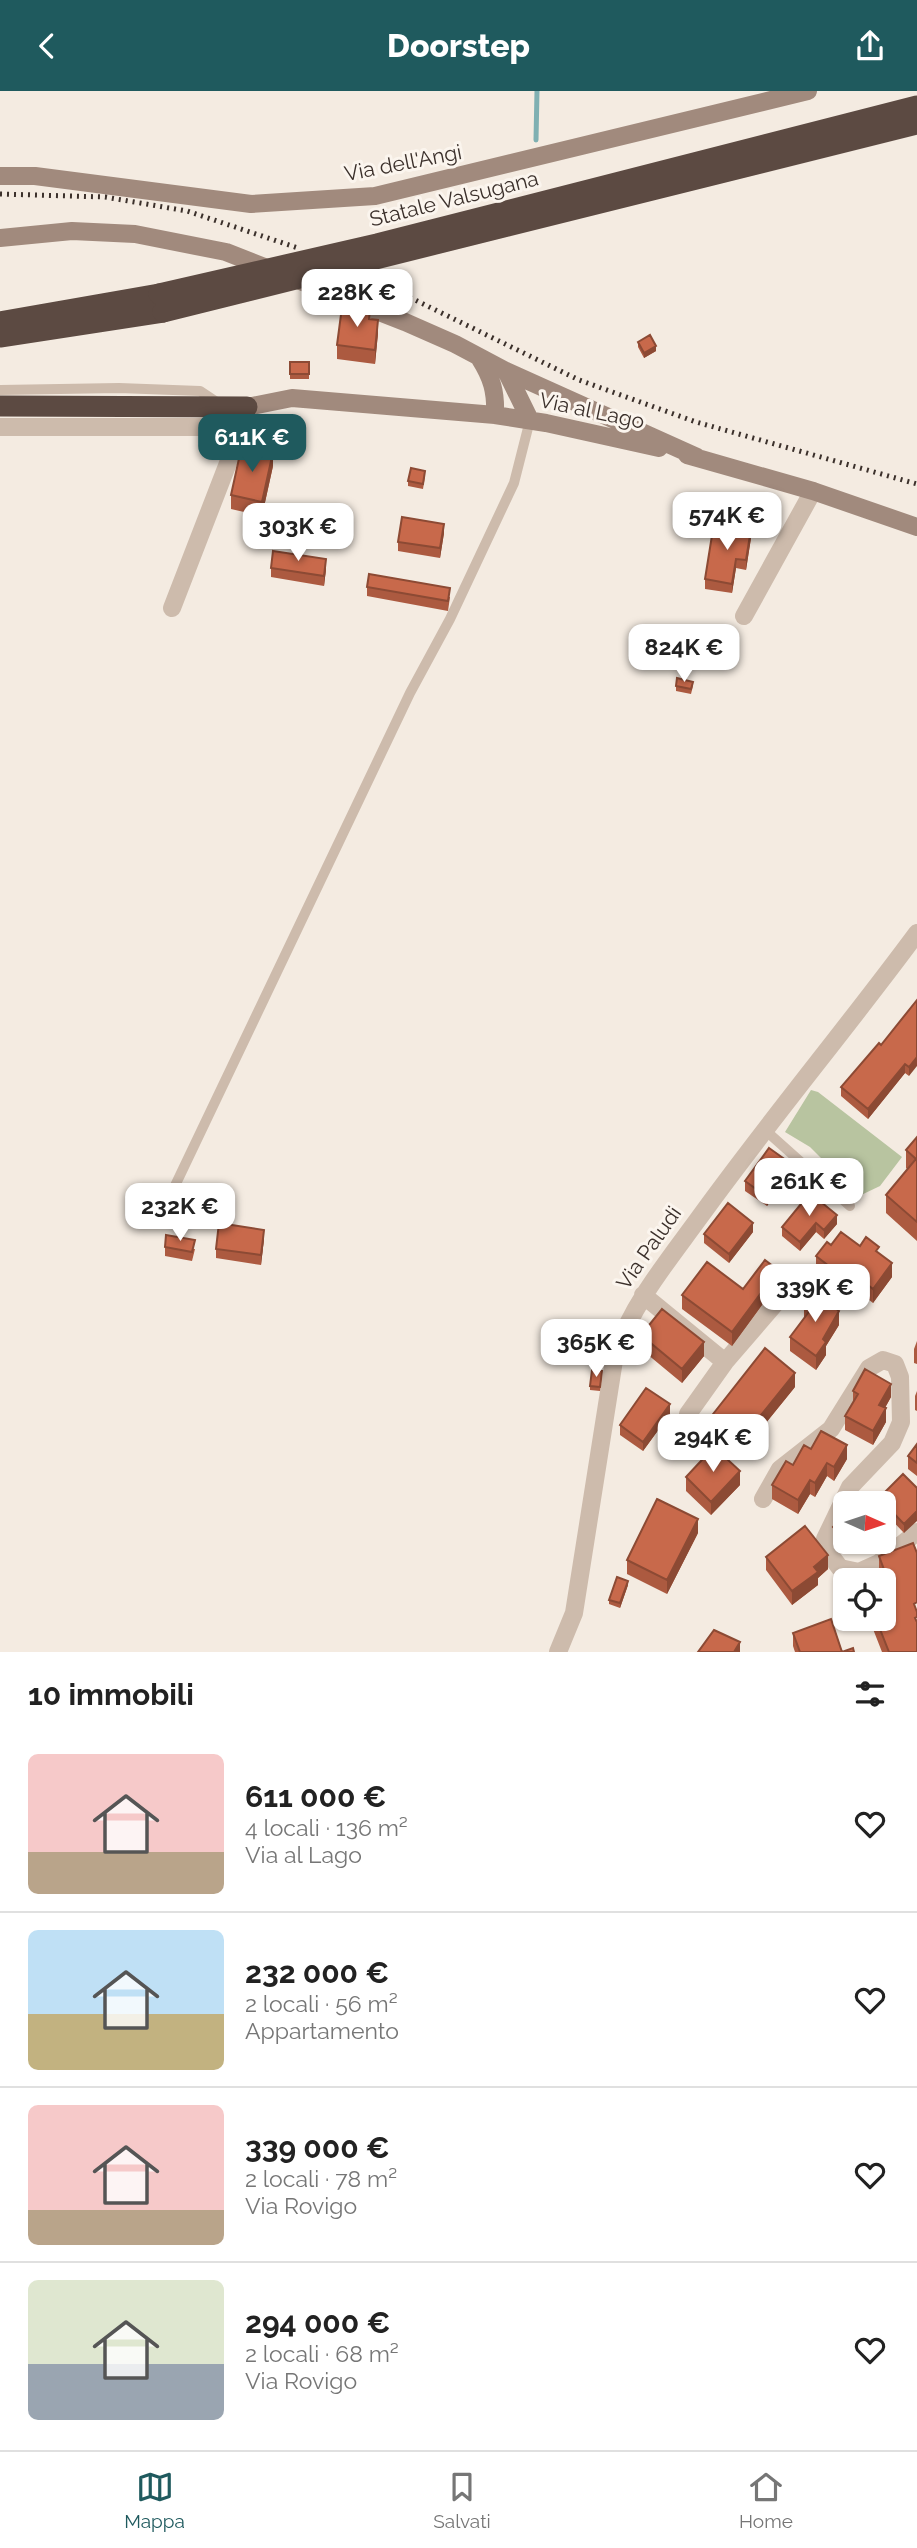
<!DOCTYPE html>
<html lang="it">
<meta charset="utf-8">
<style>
body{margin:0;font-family:Raleway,sans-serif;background:#f6f6f6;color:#222;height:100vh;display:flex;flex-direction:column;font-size:26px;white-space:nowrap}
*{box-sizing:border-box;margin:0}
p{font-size:23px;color:#767676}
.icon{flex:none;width:38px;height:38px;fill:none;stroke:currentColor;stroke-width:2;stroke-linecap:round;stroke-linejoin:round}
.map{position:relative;height:1561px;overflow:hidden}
.panel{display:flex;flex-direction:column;background:#fff;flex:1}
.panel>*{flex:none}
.needle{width:46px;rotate:93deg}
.controls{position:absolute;left:833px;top:1400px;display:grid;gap:14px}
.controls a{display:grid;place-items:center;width:63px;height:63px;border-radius:10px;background:#fff;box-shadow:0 2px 5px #0004;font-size:35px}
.price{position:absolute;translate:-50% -60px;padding:0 16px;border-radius:14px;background:#fff;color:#222;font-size:23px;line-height:46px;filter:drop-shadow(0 2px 4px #0008)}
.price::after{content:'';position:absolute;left:50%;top:42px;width:21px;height:16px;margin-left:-10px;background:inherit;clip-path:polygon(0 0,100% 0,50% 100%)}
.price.active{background:#1f5a5e;color:#fff}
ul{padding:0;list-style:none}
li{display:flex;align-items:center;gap:21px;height:175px;padding:0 28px}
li+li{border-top:2px solid #e0e0e0}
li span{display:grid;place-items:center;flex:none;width:196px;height:140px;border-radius:10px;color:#555}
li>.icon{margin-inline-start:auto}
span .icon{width:84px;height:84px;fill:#fffc;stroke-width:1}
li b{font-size:30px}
h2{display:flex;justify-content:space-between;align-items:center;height:84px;padding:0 28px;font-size:30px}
header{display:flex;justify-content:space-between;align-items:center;height:91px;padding:0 28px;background:#1f5a5e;color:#fff;font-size:32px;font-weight:800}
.dock{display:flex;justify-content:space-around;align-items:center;height:98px;border-top:2px solid #e0e0e0;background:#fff;font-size:19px;color:#767676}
.dock a{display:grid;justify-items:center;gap:4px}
.dock .active{color:#1f5a5e}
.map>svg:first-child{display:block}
.green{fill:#b8c4a0}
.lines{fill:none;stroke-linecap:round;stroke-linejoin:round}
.stream{stroke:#7fb0b2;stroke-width:5}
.lane{stroke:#cdbbac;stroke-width:10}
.street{stroke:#cdbbac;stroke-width:18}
.secondary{stroke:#a18a7d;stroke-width:18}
.highway{stroke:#5c4a42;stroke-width:21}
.rail{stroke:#3b302b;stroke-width:5;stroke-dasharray:2 5;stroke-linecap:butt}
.highway-bridge{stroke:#5c4a42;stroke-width:21}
.wall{fill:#ac5a40}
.shaded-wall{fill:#8c4a34}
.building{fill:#c8694b;stroke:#8c4a34;stroke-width:2}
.labels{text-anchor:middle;stroke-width:6;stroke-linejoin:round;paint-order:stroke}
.street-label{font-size:21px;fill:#3b302b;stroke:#fbf5ee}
</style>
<header><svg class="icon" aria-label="back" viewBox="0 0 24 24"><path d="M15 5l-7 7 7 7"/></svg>Doorstep<svg class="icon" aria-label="share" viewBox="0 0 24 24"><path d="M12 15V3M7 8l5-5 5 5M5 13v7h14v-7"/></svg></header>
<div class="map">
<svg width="917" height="1561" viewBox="0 0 917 1561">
<rect width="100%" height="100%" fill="#f4ebe1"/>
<path class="green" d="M 811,999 L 818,1001 L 902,1066 L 880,1095 L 859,1105 L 810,1056 L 785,1041 Z"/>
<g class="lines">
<path class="stream" d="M 536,49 L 537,0"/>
<path class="lane" d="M 0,299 L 119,297 L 200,300 L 218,312
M 765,1039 L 850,1115
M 162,1122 L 410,602 L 450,528 L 514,392 L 530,329"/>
<path class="street" d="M 0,336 L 242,336 L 247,316
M 172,517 L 242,336
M 744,525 L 813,400
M 643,1204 L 725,1271
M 688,1323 L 725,1271 L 787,1199
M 763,1408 L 780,1378 L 831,1338 L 869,1277 L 883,1269 L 895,1273 L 900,1286 L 901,1331 L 892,1352 L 850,1396 L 825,1448 L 831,1465 L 840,1477 L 859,1481 L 879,1472 L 917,1441
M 558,1561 L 574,1522 L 615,1263 C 633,1212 667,1171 699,1127 C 769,1030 846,938 917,842"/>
<path class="secondary" d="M 0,85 L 35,85 L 251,113 L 375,105 L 808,0
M 0,147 L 72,140 L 135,143 L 226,161 L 405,231 L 455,253 L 506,280 L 697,366
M 480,268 C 492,287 496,301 495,324
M 506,280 L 530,329
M 247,316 L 292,307 L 495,324 L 546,332 L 659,357
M 687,364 L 813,400 L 917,436"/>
<path class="highway" d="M 0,231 L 159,203
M 0,246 L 163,221
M 0,315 L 247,316"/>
<path class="rail" d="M 0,103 L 105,106 L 187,120 L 298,157
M 372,188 L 579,289 L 696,331 L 917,393"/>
<path class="highway-bridge" d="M 159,203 L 377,153 L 917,15
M 163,221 L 917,33"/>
</g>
<path class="wall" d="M 378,242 L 375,273 L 337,268 L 337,254 Z
M 638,251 L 656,260 L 644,267 L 638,256 Z
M 290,271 L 309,271 L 309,288 L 290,288 Z
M 273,375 L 262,425 L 231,418 L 231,404 Z
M 425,385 L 423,398 L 408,395 L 408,390 Z
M 444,442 L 440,467 L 398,460 L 398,451 Z
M 751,447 L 746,479 L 736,477 L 732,502 L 705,498 L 705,488 Z
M 271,477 L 326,478 L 324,495 L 271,486 Z
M 367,496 L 450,506 L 448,520 L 367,505 Z
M 676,595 L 693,595 L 691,603 L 676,600 Z
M 917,909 L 909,985 L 905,982 L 868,1028 L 841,1005 L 841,996 L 881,954 Z
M 917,1046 L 917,1150 L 886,1122 L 886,1104 L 908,1079 L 906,1077 L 906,1059 Z
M 797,1086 L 784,1105 L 777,1101 L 767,1115 L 745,1100 L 745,1090 Z
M 810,1102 L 837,1133 L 824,1148 L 816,1141 L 800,1160 L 782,1145 L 782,1136 Z
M 753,1141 L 729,1172 L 704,1152 L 704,1143 Z
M 264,1148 L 261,1174 L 216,1167 L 216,1158 Z
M 831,1154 L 860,1155 L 879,1162 L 892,1186 L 873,1212 L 844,1189 L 838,1196 L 816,1179 L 816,1165 Z
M 165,1156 L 195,1158 L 192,1170 L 165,1165 Z
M 778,1192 L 732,1255 L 682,1218 L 682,1204 L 743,1198 Z
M 804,1213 L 839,1234 L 826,1255 L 826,1264 L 816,1279 L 790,1260 L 790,1246 L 804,1227 Z
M 641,1244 L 704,1265 L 682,1292 L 641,1258 Z
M 917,1250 L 917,1273 L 914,1272 L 914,1258 Z
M 602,1285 L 600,1300 L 590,1299 L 590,1295 Z
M 795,1296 L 736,1369 L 706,1346 L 706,1332 Z
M 853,1300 L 891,1306 L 885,1317 L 886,1331 L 873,1354 L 845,1339 L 845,1325 L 853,1312 Z
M 917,1300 L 917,1320 L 915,1319 L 915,1305 Z
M 670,1323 L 643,1360 L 620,1344 L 620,1334 Z
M 917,1353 L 917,1385 L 908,1378 L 908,1365 Z
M 811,1358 L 847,1368 L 834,1390 L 827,1385 L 815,1406 L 810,1403 L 798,1423 L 772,1408 L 772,1394 Z
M 686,1386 L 740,1394 L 711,1424 L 686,1400 Z
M 917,1397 L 904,1442 L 884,1421 L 884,1412 L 879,1412 L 879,1407 Z
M 845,1423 L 845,1451 L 862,1451 L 851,1462 L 833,1445 L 833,1436 Z
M 698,1442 L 667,1503 L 627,1483 L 627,1469 Z
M 879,1465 L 917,1561 L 882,1561 L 873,1538 L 873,1528 L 884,1528 L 884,1489 L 881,1489 L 879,1483 Z
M 766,1466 L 828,1478 L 818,1487 L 818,1494 L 792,1514 L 766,1479 Z
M 628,1494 L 620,1517 L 609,1513 L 609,1509 Z
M 793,1542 L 842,1561 L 854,1561 L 795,1561 L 793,1555 Z"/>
<path class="shaded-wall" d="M 378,229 L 378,242 L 375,273 L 375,259 Z
M 656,255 L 656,260 L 644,267 L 644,262 Z
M 273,361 L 273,375 L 262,425 L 262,411 Z
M 444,433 L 444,442 L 440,467 L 440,457 Z
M 751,438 L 751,447 L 746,479 L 746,469 Z
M 326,468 L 326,478 L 324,495 L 324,485 Z
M 736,468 L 736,477 L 732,502 L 732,493 Z
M 917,966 L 917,975 L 909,985 L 909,976 Z
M 905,973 L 905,982 L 868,1028 L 868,1018 Z
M 797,1077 L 797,1086 L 784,1105 L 784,1096 Z
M 777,1092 L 777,1101 L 767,1115 L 767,1106 Z
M 837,1124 L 837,1133 L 824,1148 L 824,1139 Z
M 753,1132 L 753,1141 L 729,1172 L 729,1163 Z
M 816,1132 L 816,1141 L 800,1160 L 800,1151 Z
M 264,1139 L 264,1148 L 261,1174 L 261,1164 Z
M 892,1172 L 892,1186 L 873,1212 L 873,1198 Z
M 844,1175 L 844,1189 L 838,1196 L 838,1182 Z
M 778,1179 L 778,1192 L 732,1255 L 732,1241 Z
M 839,1220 L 839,1234 L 826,1255 L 826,1264 L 816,1279 L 816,1265 L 823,1248 Z
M 704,1251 L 704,1265 L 682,1292 L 682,1278 Z
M 795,1282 L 795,1296 L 736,1369 L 736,1355 Z
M 891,1293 L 891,1306 L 879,1327 L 879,1314 Z
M 670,1313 L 670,1323 L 643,1360 L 643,1351 Z
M 886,1317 L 886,1331 L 873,1354 L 873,1340 Z
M 847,1354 L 847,1368 L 834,1390 L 834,1376 Z
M 827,1372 L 827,1385 L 815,1406 L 815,1392 Z
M 740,1380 L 740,1394 L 711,1424 L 711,1411 Z
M 810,1389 L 810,1403 L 798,1423 L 798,1409 Z
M 917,1420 L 917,1430 L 904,1442 L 904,1433 Z
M 698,1428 L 698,1442 L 667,1503 L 667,1489 Z
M 853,1451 L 862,1451 L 851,1462 L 851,1453 Z
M 828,1464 L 828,1478 L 818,1487 L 818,1494 L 792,1514 L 792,1500 L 814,1476 Z
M 628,1490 L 628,1494 L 620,1517 L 620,1512 Z
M 740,1551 L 740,1561 L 734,1561 Z"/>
<path class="building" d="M 342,216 L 370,219 L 369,228 L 378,229 L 375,259 L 337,254 Z
M 650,244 L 656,255 L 644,262 L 638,251 Z
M 290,271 L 309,271 L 309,283 L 290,283 Z
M 242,354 L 273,361 L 262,411 L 231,404 Z
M 411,377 L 425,380 L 423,393 L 408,390 Z
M 402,426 L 444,433 L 440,457 L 398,451 Z
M 714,432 L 751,438 L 746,469 L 736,468 L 732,493 L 705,488 Z
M 273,460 L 326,468 L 324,485 L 271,477 Z
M 369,483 L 450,497 L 448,510 L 367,496 Z
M 677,587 L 693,591 L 691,598 L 676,595 Z
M 917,909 L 917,966 L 909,976 L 905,973 L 868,1018 L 841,996 L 879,952 L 881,954 Z
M 917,1046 L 917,1131 L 886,1104 L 916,1068 L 906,1059 Z
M 769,1057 L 797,1077 L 784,1096 L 777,1092 L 767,1106 L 745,1090 Z
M 810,1102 L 837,1124 L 824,1139 L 816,1132 L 800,1151 L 782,1136 Z
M 728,1112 L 753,1132 L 729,1163 L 704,1143 Z
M 219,1132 L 264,1139 L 261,1164 L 216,1158 Z
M 841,1141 L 860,1155 L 866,1146 L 879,1156 L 876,1160 L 892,1172 L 873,1198 L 844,1175 L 838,1182 L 816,1165 L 827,1151 L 831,1154 Z
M 166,1144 L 195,1149 L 192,1161 L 165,1156 Z
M 765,1169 L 778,1179 L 732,1241 L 682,1204 L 707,1171 L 743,1198 Z
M 813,1200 L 839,1220 L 823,1248 L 826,1251 L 816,1265 L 790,1246 L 811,1218 L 804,1213 Z
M 662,1218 L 704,1251 L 682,1278 L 641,1244 Z
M 765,1257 L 795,1282 L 736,1355 L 706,1332 Z
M 865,1278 L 891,1293 L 879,1314 L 886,1317 L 873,1340 L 845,1325 L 858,1303 L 853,1300 Z
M 592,1279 L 602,1280 L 600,1296 L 590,1295 Z
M 646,1297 L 670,1313 L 643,1351 L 620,1334 Z
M 821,1340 L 847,1354 L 834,1376 L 827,1372 L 815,1392 L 810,1389 L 798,1409 L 772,1394 L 786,1370 L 793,1374 L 804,1354 L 811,1358 Z
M 917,1353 L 917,1372 L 908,1365 Z
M 714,1356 L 740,1380 L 711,1411 L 686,1386 Z
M 903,1383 L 917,1397 L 917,1420 L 904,1433 L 879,1407 Z
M 657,1408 L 698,1428 L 667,1489 L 627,1469 Z
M 845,1423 L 845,1448 L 833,1436 Z
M 805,1435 L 828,1464 L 814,1476 L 818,1481 L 792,1500 L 766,1466 Z
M 913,1452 L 917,1462 L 917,1511 L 914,1513 L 917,1521 L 917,1526 L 915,1527 L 917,1531 L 917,1561 L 889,1561 L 876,1528 L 884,1528 L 884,1494 L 889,1492 L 879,1465 Z
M 617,1486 L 628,1490 L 620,1512 L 609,1509 Z
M 831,1528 L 842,1561 L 853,1557 L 854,1561 L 800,1561 L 793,1542 Z
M 714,1539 L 740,1551 L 734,1561 L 698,1561 Z"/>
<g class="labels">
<g class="street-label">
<text transform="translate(403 72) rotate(-11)" y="7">Via dell'Angi</text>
<text transform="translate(454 108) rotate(-14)" y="7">Statale Valsugana</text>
<text transform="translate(592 320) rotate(12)" y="7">Via al Lago</text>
<text transform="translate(649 1157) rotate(-55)" y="7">Via Paludi</text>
</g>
</g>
</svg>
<div class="controls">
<a><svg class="needle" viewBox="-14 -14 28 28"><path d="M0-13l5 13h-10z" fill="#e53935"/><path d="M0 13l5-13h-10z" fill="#767676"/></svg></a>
<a><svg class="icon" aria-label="locate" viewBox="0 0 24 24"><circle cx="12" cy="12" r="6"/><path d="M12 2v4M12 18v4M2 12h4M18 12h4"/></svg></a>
</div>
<b class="price" style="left:357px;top:238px">228K €</b>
<b class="price active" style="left:252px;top:383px">611K €</b>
<b class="price" style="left:727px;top:461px">574K €</b>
<b class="price" style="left:298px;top:472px">303K €</b>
<b class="price" style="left:684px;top:593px">824K €</b>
<b class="price" style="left:809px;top:1127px">261K €</b>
<b class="price" style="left:180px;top:1152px">232K €</b>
<b class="price" style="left:815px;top:1233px">339K €</b>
<b class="price" style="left:596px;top:1288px">365K €</b>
<b class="price" style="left:713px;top:1383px">294K €</b>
</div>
<section class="panel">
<h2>10 immobili<svg class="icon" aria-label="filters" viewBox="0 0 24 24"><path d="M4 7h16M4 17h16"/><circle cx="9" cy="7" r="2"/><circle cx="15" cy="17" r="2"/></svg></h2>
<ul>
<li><span style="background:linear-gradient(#f6c9c9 70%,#b9a48a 0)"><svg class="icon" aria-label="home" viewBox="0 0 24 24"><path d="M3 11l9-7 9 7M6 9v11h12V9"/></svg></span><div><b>611 000 €</b><p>4 locali · 136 m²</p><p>Via al Lago</p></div><svg class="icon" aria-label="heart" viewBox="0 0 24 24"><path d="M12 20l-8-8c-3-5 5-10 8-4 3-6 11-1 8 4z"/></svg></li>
<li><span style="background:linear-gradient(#bfe0f5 60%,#c2b280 0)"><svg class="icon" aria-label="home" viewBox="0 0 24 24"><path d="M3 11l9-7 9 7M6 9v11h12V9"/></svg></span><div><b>232 000 €</b><p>2 locali · 56 m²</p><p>Appartamento</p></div><svg class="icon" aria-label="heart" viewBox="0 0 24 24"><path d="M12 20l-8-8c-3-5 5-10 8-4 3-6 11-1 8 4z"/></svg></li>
<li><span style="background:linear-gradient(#f6c9c9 75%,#b9a48a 0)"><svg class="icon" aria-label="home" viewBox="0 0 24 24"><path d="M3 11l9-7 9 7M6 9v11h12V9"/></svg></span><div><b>339 000 €</b><p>2 locali · 78 m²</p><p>Via Rovigo</p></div><svg class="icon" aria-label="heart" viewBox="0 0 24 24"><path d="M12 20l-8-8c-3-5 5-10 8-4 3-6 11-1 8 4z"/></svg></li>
<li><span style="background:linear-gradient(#dfe7d0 60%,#9aa5b1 0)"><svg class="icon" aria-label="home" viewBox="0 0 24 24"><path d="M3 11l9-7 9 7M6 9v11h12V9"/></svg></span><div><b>294 000 €</b><p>2 locali · 68 m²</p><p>Via Rovigo</p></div><svg class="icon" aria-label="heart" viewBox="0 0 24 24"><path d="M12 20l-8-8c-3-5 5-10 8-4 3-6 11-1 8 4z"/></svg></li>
</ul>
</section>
<nav class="dock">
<a class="active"><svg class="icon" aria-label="map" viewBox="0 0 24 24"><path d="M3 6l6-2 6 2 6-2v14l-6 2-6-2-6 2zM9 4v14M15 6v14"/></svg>Mappa</a>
<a><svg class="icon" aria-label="saved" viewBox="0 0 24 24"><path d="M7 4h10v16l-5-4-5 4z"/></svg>Salvati</a>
<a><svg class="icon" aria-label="home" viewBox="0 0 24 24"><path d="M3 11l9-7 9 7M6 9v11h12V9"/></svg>Home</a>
</nav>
